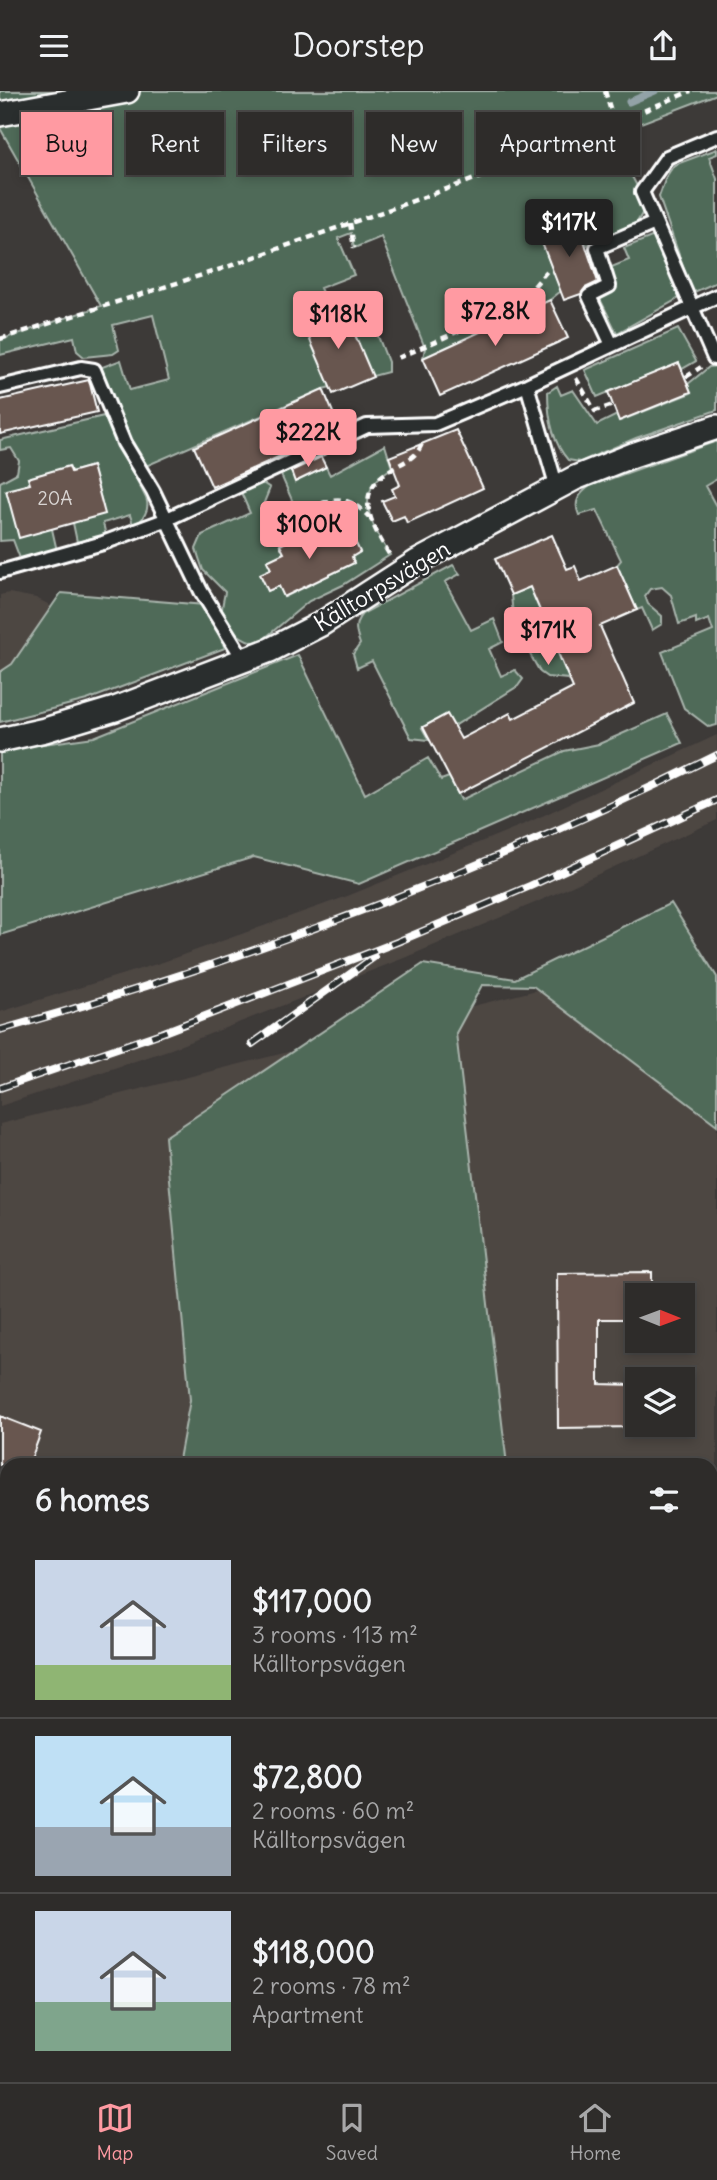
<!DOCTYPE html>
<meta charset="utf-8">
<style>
body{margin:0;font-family:Delius,sans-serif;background:#363432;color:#f1f3f6;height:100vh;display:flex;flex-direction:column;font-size:26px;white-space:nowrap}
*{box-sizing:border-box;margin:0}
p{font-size:23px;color:#a7a7a8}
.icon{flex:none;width:38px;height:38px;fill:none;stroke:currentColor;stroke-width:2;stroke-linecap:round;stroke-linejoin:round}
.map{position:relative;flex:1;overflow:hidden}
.sheet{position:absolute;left:0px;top:1367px;width:718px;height:625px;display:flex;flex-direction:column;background:#2e2c2a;border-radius:21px 21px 0 0;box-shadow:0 4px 10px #0003,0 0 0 2px #494847}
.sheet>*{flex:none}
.banner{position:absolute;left:21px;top:21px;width:676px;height:63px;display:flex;gap:14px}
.needle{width:46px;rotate:91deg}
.fabs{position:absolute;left:625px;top:1192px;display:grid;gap:14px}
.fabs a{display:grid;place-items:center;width:70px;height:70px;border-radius:0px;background:#2e2c2a;box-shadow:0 4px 10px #0003,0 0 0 2px #494847;font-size:35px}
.price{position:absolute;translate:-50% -60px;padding:0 16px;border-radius:7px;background:#ff9aa2;color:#111;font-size:23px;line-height:46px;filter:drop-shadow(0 2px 4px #0008)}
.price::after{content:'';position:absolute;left:50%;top:42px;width:21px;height:16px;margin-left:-10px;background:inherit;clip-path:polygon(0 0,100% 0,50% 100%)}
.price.selected{background:#222;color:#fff}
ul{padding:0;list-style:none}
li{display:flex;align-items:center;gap:21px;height:175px;padding:0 35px}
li+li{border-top:2px solid #494847}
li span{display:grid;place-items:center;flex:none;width:196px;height:140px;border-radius:0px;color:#555}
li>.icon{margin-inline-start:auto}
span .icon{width:84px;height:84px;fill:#fffc;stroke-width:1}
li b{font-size:30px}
h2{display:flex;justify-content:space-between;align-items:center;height:84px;padding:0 35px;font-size:30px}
.pill{padding:0 24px;border-radius:0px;background:#2e2c2a;box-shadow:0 4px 10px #0003,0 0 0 2px #494847;font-size:24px;line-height:63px}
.pill.selected{background:#ff9aa2;color:#111}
header{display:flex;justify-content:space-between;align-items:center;height:91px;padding:0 35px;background:#2e2c2a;font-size:32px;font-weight:600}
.dock{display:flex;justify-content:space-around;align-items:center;height:98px;border-top:2px solid #494847;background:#2e2c2a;font-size:19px;color:#a7a7a8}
.dock a{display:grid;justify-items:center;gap:4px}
.dock .selected{color:#ff9aa2}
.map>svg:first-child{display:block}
.built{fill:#4e4743;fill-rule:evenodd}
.green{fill:#506a58;stroke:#a8b4ac;stroke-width:2}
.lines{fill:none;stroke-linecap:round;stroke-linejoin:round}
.stream{stroke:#92a2a7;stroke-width:7}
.building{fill:#685750;stroke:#fff;stroke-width:2}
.lane-casing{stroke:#fff;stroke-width:18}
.street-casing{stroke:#fff;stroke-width:28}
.path{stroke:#fff;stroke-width:4.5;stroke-dasharray:7 5;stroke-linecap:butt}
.lane{stroke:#2a2d2e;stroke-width:12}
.street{stroke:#2a2d2e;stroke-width:23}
.rail-casing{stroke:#fff;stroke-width:8}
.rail{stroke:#2a2d2e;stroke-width:5;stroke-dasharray:16;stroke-linecap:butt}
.labels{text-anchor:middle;stroke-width:5;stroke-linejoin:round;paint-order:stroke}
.number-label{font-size:19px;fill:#d9d5d3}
.street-label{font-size:23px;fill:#fff;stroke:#2a2d2e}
</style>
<header><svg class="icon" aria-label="menu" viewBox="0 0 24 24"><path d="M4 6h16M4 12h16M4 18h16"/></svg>Doorstep<svg class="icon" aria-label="share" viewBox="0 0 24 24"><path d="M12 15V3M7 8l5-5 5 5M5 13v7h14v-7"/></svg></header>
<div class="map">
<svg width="717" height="1991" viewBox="0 0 717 1991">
<rect width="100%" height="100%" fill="#3d3a38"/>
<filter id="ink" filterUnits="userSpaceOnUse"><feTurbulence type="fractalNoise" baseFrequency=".0143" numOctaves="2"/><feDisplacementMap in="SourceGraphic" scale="14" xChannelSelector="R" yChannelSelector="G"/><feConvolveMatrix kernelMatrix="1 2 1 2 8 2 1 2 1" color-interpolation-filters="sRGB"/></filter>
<g filter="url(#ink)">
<path class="built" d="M 9,502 L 36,507 L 48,513 L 60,526 L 0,621 L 0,504 Z
M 717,644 L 717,729 L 537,811 L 404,867 L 171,958 L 0,1015 L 0,921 L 163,871 L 345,806 L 527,732 Z
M 541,898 L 717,1028 L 717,1991 L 0,1991 L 0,1033 ZM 637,1204 L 682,1204 L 682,1250 L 637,1250 ZM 637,1288 L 682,1288 L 682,1334 L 637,1334 ZM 7,1374 L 710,1374 L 710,1984 L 7,1984 Z"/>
<path class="green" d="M 0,0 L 717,0 L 717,3 L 617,41 L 624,59 L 619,61 L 647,114 L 636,133 L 587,154 L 577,129 L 539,144 L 561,200 L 550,209 L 423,267 L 425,257 L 381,146 L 354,157 L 351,142 L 338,147 L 354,184 L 320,197 L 326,211 L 343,218 L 364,209 L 388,271 L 388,281 L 323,298 L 139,378 L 94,279 L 121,269 L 130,299 L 169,289 L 153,224 L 113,234 L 119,259 L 113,263 L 84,266 L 77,260 L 74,246 L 0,264 L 0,249 L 101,215 L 0,37 Z
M 717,58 L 717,63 L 709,66 L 717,88 L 717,191 L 692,202 L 659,106 L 666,86 L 674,74 Z
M 654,145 L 681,206 L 617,242 L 598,204 L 616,196 L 609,177 L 629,169 L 624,157 Z
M 678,238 L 696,270 L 682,278 L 679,272 L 597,306 L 585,279 Z
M 717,275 L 717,319 L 636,347 L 580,371 L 568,369 C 552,351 548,325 548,301 L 557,295 L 561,304 L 573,299 L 597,334 L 617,324 L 620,330 L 691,302 L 688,293 L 709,276 Z
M 104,325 L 146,407 C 151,419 142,429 134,437 L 130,424 L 103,432 L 106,445 L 77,451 L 73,432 L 79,422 L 103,415 L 92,375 L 71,381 L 69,376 L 28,387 L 30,393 L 6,400 L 52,438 L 57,460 L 21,470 L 13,449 L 0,450 L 0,391 L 17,382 L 19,370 L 11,357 L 0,359 L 0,349 Z
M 717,350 L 717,388 L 705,395 L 717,417 L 717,634 L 709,636 L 684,617 L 662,561 L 713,540 L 709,528 L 696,533 L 696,527 L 679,533 L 671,504 L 662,496 L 650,498 L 645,505 L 648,513 L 662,525 L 662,533 L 652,539 L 642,517 L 637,519 L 617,474 L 621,469 L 597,419 L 579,424 C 573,411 579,403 590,395 Z
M 385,354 L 392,377 C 351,401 371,433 390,464 L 343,494 L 309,510 L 259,552 C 244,551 223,536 222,519 C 222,514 224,507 225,501 L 203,479 L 196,458 L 202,444 L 250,422 L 240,399 L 261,391 L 270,397 L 261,419 L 274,439 L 285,419 L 289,426 L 284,452 L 280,454 L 284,462 L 268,470 L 271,478 L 260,483 L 268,500 L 279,495 L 285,506 L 354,472 L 352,466 L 360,461 L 352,445 L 342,449 L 337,439 L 329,443 L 319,431 L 298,423 L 281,384 L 284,380 L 290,379 L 296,390 L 326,376 L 330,384 Z
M 453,474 L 460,483 L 445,491 L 471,539 L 494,528 L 503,551 L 489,558 L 501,585 L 515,579 L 523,588 L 518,595 L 454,635 L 447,623 L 422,637 L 429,649 L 411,647 L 372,570 L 357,577 L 353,563 L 360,553 C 356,542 353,533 362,523 Z
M 530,496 L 569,588 L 547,586 L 540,581 L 514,535 L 511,504 Z
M 61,502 L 205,514 L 225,557 L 87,609 L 0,631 L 0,581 L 12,573 Z
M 298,564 L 365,703 L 428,667 L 441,689 L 449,686 L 461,709 L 564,660 L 599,653 L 667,623 L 682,652 L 359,793 L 254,766 L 0,844 L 0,659 L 94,646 Z
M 671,812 L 717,886 L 717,1034 L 533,895 L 482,894 L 456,942 L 507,1374 L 178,1374 L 190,1309 L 165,1046 L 423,873 L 515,888 Z"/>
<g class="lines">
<path class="stream" d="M 629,11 L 655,0"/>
</g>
<path class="building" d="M 577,129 L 598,191 L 585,197 L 581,203 L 564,209 L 539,144 Z
M 550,209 L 568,247 L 440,305 L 423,267 Z
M 344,218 L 373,286 L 333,303 L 304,235 Z
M 679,272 L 691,301 L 619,330 L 608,301 Z
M 89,289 L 97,321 L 0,343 L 0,309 Z
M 323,298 L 340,338 L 212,396 L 194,356 Z
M 456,339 L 483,397 L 407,432 L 404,425 L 392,430 L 382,410 L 395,405 L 392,398 L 400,394 L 389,366 Z
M 321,366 L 326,376 L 295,391 L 291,380 Z
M 69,375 L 71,381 L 92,375 L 105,423 L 19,447 L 6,399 L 30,393 L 28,387 Z
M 313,438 L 318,448 L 337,439 L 342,449 L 352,444 L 360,461 L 352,466 L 354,472 L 284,506 L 279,495 L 268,500 L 260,483 L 271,478 L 267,470 L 284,462 L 280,454 Z
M 552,444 L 567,478 L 575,475 L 581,490 L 617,474 L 637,519 L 600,535 L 634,612 L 458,703 L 423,636 L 447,623 L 461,648 L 510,622 L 513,628 L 573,597 L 530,496 L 511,504 L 495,468 Z
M 652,1181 L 652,1204 L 637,1204 L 637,1228 L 599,1228 L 599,1293 L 637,1294 L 637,1336 L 558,1337 L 557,1182 Z
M 0,1325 L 41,1341 L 29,1374 L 0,1374 Z"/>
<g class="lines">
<defs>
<path id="lane" d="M 612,254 L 589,205 L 609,195 L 597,157 L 655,132
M 714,267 L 642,101 L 667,66 L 717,45
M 527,294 L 557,397
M 0,296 L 81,277 L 94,279 L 124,352 L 153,400 L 201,500 L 244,569
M 0,481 L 103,452 L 165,429 L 367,335 L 435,333 L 527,294 L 717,205
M 636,1984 L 638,1991"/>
<path id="street" d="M 0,23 L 127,0
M 0,649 L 45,639 L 115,618 L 270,559 L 321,533 L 417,471 L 575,387 L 633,364 L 717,336
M 0,1692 L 7,1690
M 0,1707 L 7,1790
M 0,1811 L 7,1811
M 0,1933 L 7,1932
M 24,1984 L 25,1991"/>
</defs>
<use href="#lane" class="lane-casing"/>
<use href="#street" class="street-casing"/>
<path class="path" d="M 605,0 L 617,41 L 634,84
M 350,132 L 354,157
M 0,248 L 221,178 L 517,73 L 691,0
M 398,267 L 518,214 L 547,180
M 686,286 L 701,276
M 576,287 L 595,320 L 613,314
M 289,426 C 323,415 338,393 369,426
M 389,463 C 368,428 352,398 397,375 C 410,368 419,364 423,349"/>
<use href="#lane" class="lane"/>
<use href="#street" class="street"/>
<defs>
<path id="rail" d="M 0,939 C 246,870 488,778 717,664
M 252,953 L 374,866
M 0,997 L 164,941 L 397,851 L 530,795 L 717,709"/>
</defs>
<use href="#rail" class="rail-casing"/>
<use href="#rail" class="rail"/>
</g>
</g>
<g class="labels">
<g class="number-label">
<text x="55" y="414">20A</text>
</g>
<g class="street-label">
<text transform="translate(382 495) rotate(-31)" y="8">Källtorpsvägen</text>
</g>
</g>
</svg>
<div class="fabs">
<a><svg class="needle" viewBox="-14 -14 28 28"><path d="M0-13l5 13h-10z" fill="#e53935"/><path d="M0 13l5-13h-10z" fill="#a7a7a8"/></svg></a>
<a><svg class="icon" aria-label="layers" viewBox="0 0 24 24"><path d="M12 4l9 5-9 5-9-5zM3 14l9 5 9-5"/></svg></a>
</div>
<b class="price selected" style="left:569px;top:168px">$117K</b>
<b class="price" style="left:495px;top:257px">$72.8K</b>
<b class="price" style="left:338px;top:260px">$118K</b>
<b class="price" style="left:308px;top:378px">$222K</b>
<b class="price" style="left:309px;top:470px">$100K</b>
<b class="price" style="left:548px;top:576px">$171K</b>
<div class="banner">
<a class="pill selected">Buy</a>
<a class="pill">Rent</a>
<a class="pill">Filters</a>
<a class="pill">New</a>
<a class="pill">Apartment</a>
</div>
<section class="sheet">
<h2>6 homes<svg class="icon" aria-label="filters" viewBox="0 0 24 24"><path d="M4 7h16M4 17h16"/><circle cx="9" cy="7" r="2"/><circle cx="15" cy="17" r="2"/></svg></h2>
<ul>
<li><span style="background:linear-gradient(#c9d6e8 75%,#8fb573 0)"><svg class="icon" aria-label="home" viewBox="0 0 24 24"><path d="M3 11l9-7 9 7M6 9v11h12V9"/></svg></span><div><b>$117,000</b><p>3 rooms · 113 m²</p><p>Källtorpsvägen</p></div></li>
<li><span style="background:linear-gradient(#bfe0f5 65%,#9aa5b1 0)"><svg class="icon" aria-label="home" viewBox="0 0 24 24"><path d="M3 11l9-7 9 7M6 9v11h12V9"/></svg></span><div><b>$72,800</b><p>2 rooms · 60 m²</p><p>Källtorpsvägen</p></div></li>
<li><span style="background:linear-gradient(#c9d6e8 65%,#7fa58c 0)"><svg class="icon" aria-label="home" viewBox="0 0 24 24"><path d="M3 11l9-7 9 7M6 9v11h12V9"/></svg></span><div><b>$118,000</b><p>2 rooms · 78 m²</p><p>Apartment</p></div></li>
</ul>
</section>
</div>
<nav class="dock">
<a class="selected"><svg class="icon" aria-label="map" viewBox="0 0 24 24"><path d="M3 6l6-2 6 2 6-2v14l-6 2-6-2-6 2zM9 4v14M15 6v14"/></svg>Map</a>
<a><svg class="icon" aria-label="saved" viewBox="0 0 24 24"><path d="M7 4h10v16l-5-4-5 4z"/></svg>Saved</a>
<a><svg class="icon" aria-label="home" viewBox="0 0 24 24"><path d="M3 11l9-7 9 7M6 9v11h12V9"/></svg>Home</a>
</nav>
